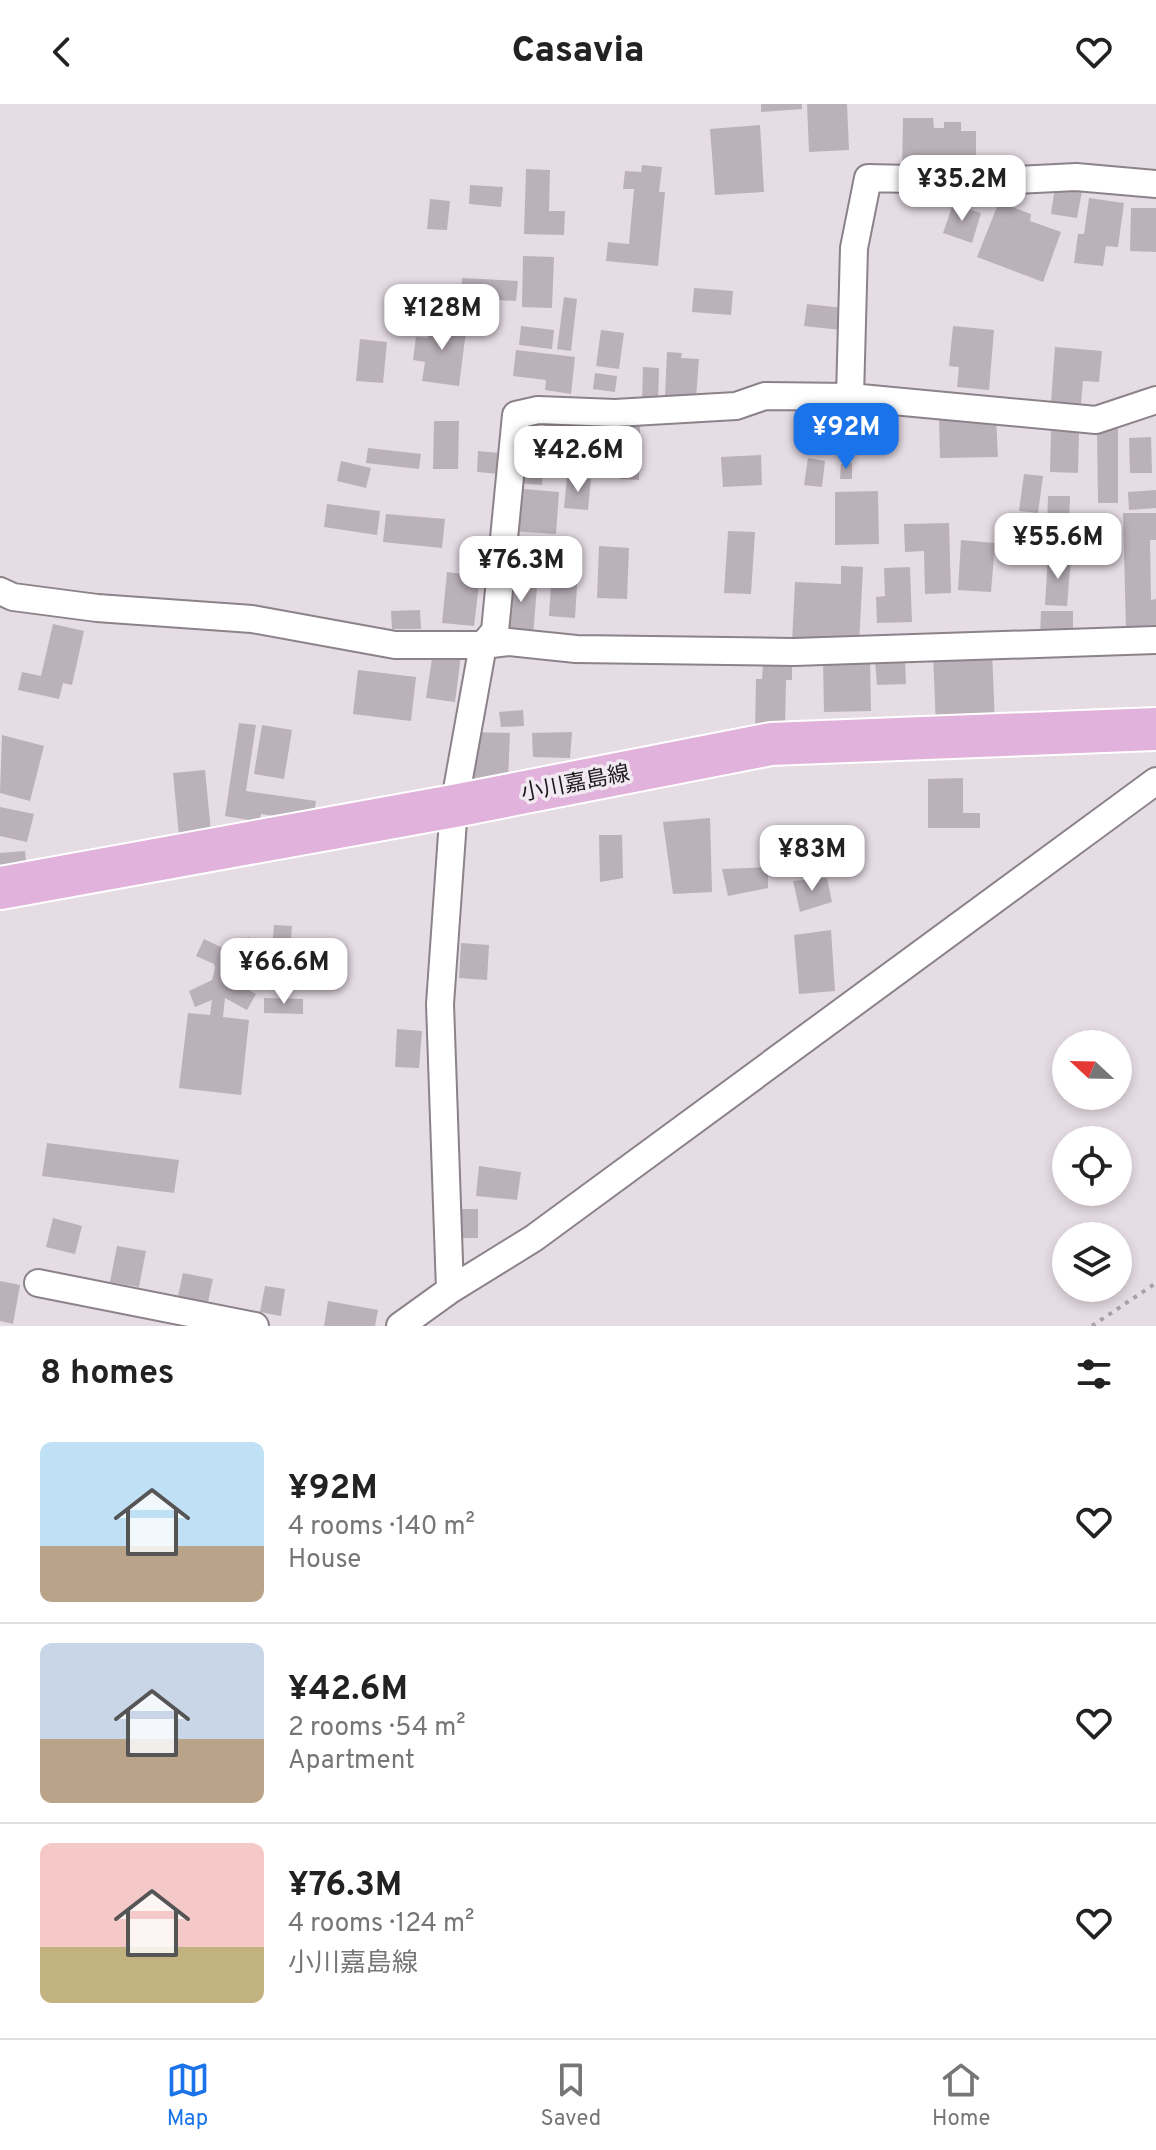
<!DOCTYPE html>
<meta charset="utf-8">
<style>
body{margin:0;font-family:Overpass,"Noto Sans JP",sans-serif;background:#f6f6f6;color:#222;height:100vh;display:flex;flex-direction:column;font-size:30px;white-space:nowrap}
*{box-sizing:border-box;margin:0}
p{font-size:26px;color:#767676}
.icon{flex:none;width:44px;height:44px;fill:none;stroke:currentColor;stroke-width:2;stroke-linecap:round;stroke-linejoin:round}
.map{position:relative;height:1222px;overflow:hidden}
.details{display:flex;flex-direction:column;background:#fff;flex:1}
.details>*{flex:none}
.needle{width:52px;rotate:292deg}
.buttons{position:absolute;left:1052px;top:926px;display:grid;gap:16px}
.buttons a{display:grid;place-items:center;width:80px;height:80px;border-radius:50%;background:#fff;box-shadow:0 4px 12px #0003;font-size:40px}
.price{position:absolute;translate:-50% -68px;padding:0 18px;border-radius:16px;background:#fff;color:#222;font-size:26px;line-height:52px;filter:drop-shadow(0 2px 4px #0008)}
.price::after{content:'';position:absolute;left:50%;top:48px;width:24px;height:18px;margin-left:-12px;background:inherit;clip-path:polygon(0 0,100% 0,50% 100%)}
.price.on{background:#1a73e8;color:#fff}
ul{padding:0;list-style:none}
li{display:flex;align-items:center;gap:24px;height:200px;padding:0 40px}
li+li{border-top:2px solid #e0e0e0}
li span{display:grid;place-items:center;flex:none;width:224px;height:160px;border-radius:12px;color:#555}
li>.icon{margin-inline-start:auto}
span .icon{width:96px;height:96px;fill:#fffc;stroke-width:1}
li b{font-size:34px}
h2{display:flex;justify-content:space-between;align-items:center;height:96px;padding:0 40px;font-size:34px}
header{display:flex;justify-content:space-between;align-items:center;height:104px;padding:0 40px;background:#fff;font-size:36px;font-weight:800}
.tab-bar{display:flex;justify-content:space-around;align-items:center;height:112px;border-top:2px solid #e0e0e0;background:#fff;font-size:22px;color:#767676}
.tab-bar a{display:grid;justify-items:center;gap:4px}
.tab-bar .on{color:#1a73e8}
.map>svg:first-child{display:block}
.building{fill:#bbb1b9}
.lines{fill:none;stroke-linecap:round;stroke-linejoin:round}
.minor-casing{stroke:#8c828a;stroke-width:30}
.primary-casing{stroke:#fff;stroke-width:46}
.path{stroke:#a9a1a7;stroke-width:4;stroke-dasharray:4 6;stroke-linecap:butt}
.minor{stroke:#fff;stroke-width:26}
.primary{stroke:#e1b2db;stroke-width:42}
.labels{text-anchor:middle;stroke-width:7;stroke-linejoin:round;paint-order:stroke}
.street-label{font-size:22px;fill:#1d1a1d;stroke:#f3e9f2}
</style>
<header><svg class="icon" aria-label="back" viewBox="0 0 24 24"><path d="M15 5l-7 7 7 7"/></svg>Casavia<svg class="icon" aria-label="heart" viewBox="0 0 24 24"><path d="M12 20l-8-8c-3-5 5-10 8-4 3-6 11-1 8 4z"/></svg></header>
<div class="map">
<svg width="1156" height="1222" viewBox="0 0 1156 1222">
<rect width="100%" height="100%" fill="#e6dce4"/>
<path class="building" d="M 761,0 L 802,0 L 802,5 L 761,8 Z
M 807,0 L 847,0 L 849,46 L 809,48 Z
M 903,14 L 933,14 L 934,24 L 944,24 L 944,18 L 961,18 L 961,27 L 976,27 L 976,69 L 902,68 Z
M 760,21 L 764,88 L 715,91 L 710,25 Z
M 642,61 L 662,63 L 659,88 L 665,88 L 658,162 L 606,157 L 608,138 L 629,140 L 634,85 L 623,85 L 625,67 L 641,68 Z
M 526,65 L 550,66 L 549,107 L 565,107 L 564,131 L 524,130 Z
M 470,81 L 503,83 L 501,103 L 469,100 Z
M 1055,83 L 1082,87 L 1077,114 L 1051,110 Z
M 1089,94 L 1124,99 L 1118,143 L 1106,142 L 1103,162 L 1074,159 L 1078,130 L 1084,130 Z
M 430,95 L 450,97 L 447,126 L 427,125 Z
M 999,98 L 1031,110 L 1030,117 L 1061,128 L 1043,178 L 977,153 Z
M 953,100 L 981,109 L 972,139 L 943,129 Z
M 1131,104 L 1156,104 L 1156,148 L 1130,147 Z
M 523,152 L 554,153 L 552,204 L 522,203 Z
M 462,174 L 518,177 L 516,197 L 461,194 Z
M 694,184 L 733,187 L 731,211 L 692,208 Z
M 564,193 L 577,195 L 571,247 L 557,245 Z
M 807,200 L 843,204 L 841,226 L 804,222 Z
M 430,214 L 467,219 L 459,282 L 422,277 L 425,258 L 413,256 L 416,233 L 428,234 Z
M 521,222 L 554,226 L 552,245 L 519,241 Z
M 953,222 L 994,226 L 989,286 L 957,283 L 959,263 L 949,262 Z
M 601,226 L 624,229 L 619,265 L 596,262 Z
M 360,235 L 387,238 L 383,279 L 356,277 Z
M 1055,243 L 1102,247 L 1099,278 L 1083,277 L 1081,300 L 1051,298 Z
M 516,246 L 575,253 L 571,290 L 545,286 L 546,276 L 513,272 Z
M 667,248 L 682,249 L 681,254 L 699,255 L 696,294 L 665,293 Z
M 643,263 L 659,264 L 658,298 L 642,297 Z
M 595,269 L 617,272 L 615,288 L 593,285 Z
M 996,313 L 998,353 L 940,354 L 939,315 Z
M 599,314 L 601,335 L 545,338 L 544,317 Z
M 434,317 L 459,317 L 458,365 L 433,365 Z
M 621,321 L 640,321 L 639,376 L 620,375 Z
M 1118,324 L 1118,399 L 1098,399 L 1097,325 Z
M 1051,327 L 1079,328 L 1078,369 L 1050,368 Z
M 1151,333 L 1152,369 L 1130,369 L 1129,334 Z
M 551,343 L 591,343 L 590,366 L 551,366 Z
M 368,344 L 421,350 L 419,365 L 366,359 Z
M 478,347 L 500,349 L 498,370 L 477,368 Z
M 761,351 L 762,381 L 723,383 L 721,353 Z
M 808,354 L 825,357 L 822,383 L 804,381 Z
M 341,357 L 371,364 L 366,384 L 337,377 Z
M 518,357 L 543,358 L 542,381 L 516,379 Z
M 852,359 L 852,375 L 840,375 L 841,360 Z
M 1024,370 L 1043,372 L 1038,409 L 1019,407 Z
M 567,373 L 591,375 L 588,406 L 564,404 Z
M 513,384 L 559,388 L 556,430 L 510,427 Z
M 1156,386 L 1156,404 L 1129,406 L 1128,388 Z
M 878,387 L 879,440 L 835,441 L 835,388 Z
M 1048,392 L 1070,392 L 1068,448 L 1046,448 Z
M 327,400 L 380,407 L 377,431 L 324,423 Z
M 1123,409 L 1156,409 L 1156,436 L 1150,436 L 1151,496 L 1156,495 L 1156,525 L 1126,526 Z
M 386,410 L 445,415 L 442,444 L 383,438 Z
M 949,419 L 951,489 L 925,490 L 924,447 L 905,448 L 904,420 Z
M 728,427 L 755,428 L 751,490 L 724,489 Z
M 961,436 L 995,439 L 991,488 L 958,486 Z
M 599,442 L 629,444 L 627,495 L 597,494 Z
M 1048,452 L 1071,453 L 1067,502 L 1045,501 Z
M 841,462 L 863,463 L 859,541 L 792,538 L 795,478 L 841,480 Z
M 910,463 L 912,518 L 877,519 L 876,493 L 885,492 L 884,464 Z
M 552,465 L 578,467 L 575,514 L 549,512 Z
M 447,468 L 480,472 L 474,522 L 442,519 Z
M 509,470 L 538,472 L 533,531 L 504,529 Z
M 420,506 L 421,525 L 392,525 L 391,507 Z
M 1041,507 L 1073,507 L 1073,532 L 1040,531 Z
M 53,520 L 84,527 L 72,581 L 63,579 L 59,595 L 18,586 L 22,568 L 41,572 Z
M 992,547 L 995,621 L 936,623 L 933,550 Z
M 433,548 L 461,551 L 455,598 L 426,594 Z
M 870,554 L 871,607 L 824,608 L 823,555 Z
M 905,555 L 906,580 L 877,581 L 875,557 Z
M 763,561 L 792,562 L 792,576 L 786,576 L 785,627 L 755,626 L 756,575 L 762,575 Z
M 358,566 L 416,573 L 411,617 L 353,610 Z
M 523,606 L 524,622 L 501,623 L 499,608 Z
M 239,619 L 256,621 L 246,687 L 316,697 L 313,718 L 261,710 L 260,718 L 225,712 Z
M 262,621 L 292,626 L 284,675 L 254,670 Z
M 471,628 L 510,629 L 508,676 L 470,675 Z
M 572,628 L 570,654 L 533,653 L 532,629 Z
M 2,631 L 44,642 L 30,697 L 0,689 Z
M 205,666 L 211,728 L 179,732 L 173,669 Z
M 963,674 L 963,709 L 980,709 L 980,724 L 928,724 L 928,675 Z
M 0,703 L 34,710 L 27,738 L 0,732 Z
M 710,714 L 712,788 L 673,790 L 663,718 Z
M 599,731 L 622,731 L 623,774 L 600,778 Z
M 25,747 L 27,768 L 0,770 L 0,749 Z
M 768,763 L 768,784 L 728,792 L 722,765 Z
M 827,774 L 832,798 L 800,808 L 793,777 Z
M 274,821 L 292,822 L 291,835 L 308,837 L 304,882 L 269,879 Z
M 831,826 L 835,887 L 799,890 L 794,831 Z
M 249,833 L 257,846 L 233,860 L 257,858 L 256,878 L 232,877 L 256,890 L 247,906 L 225,894 L 223,913 L 249,916 L 241,991 L 179,984 L 188,909 L 210,911 L 212,896 L 195,903 L 189,887 L 212,876 L 215,864 L 214,860 L 196,852 L 204,835 L 227,846 Z
M 461,839 L 489,841 L 487,876 L 459,874 Z
M 264,894 L 303,895 L 303,910 L 264,909 Z
M 397,925 L 422,927 L 419,964 L 395,963 Z
M 47,1039 L 179,1056 L 174,1089 L 42,1072 Z
M 479,1062 L 521,1068 L 517,1096 L 476,1092 Z
M 455,1105 L 478,1105 L 478,1134 L 455,1134 Z
M 53,1114 L 82,1122 L 75,1150 L 46,1143 Z
M 117,1142 L 146,1147 L 139,1183 L 110,1178 Z
M 183,1169 L 213,1175 L 208,1198 L 178,1192 Z
M 0,1177 L 20,1181 L 13,1220 L 0,1217 Z
M 265,1182 L 285,1185 L 281,1212 L 260,1208 Z
M 328,1197 L 378,1206 L 375,1222 L 324,1222 Z"/>
<g class="lines">
<defs>
<path id="minor" d="M 850,293 L 854,144 L 868,74 L 995,77 L 1076,73 L 1156,80
M 0,487 L 13,493 L 97,504 L 252,515 L 395,541 L 483,541 L 508,538 L 576,545 L 794,548 L 1156,536
M 38,1179 L 255,1222
M 450,1186 L 440,900 L 454,702 L 483,541 L 495,527 L 516,311 L 538,306 L 615,309 L 736,302 L 765,292 L 850,293 L 1096,316 L 1156,296
M 400,1222 L 450,1186 L 534,1134 L 1156,677"/>
<path id="primary" d="M 0,784 L 454,702 L 771,640 L 1156,625"/>
</defs>
<use href="#minor" class="minor-casing"/>
<use href="#primary" class="primary-casing"/>
<path class="path" d="M 1092,1222 L 1156,1179"/>
<use href="#minor" class="minor"/>
<use href="#primary" class="primary"/>
</g>
<g class="labels">
<g class="street-label">
<text transform="translate(575 678) rotate(-11)" y="8">小川嘉島線</text>
</g>
</g>
</svg>
<div class="buttons">
<a><svg class="needle" viewBox="-14 -14 28 28"><path d="M0-13l5 13h-10z" fill="#e53935"/><path d="M0 13l5-13h-10z" fill="#767676"/></svg></a>
<a><svg class="icon" aria-label="locate" viewBox="0 0 24 24"><circle cx="12" cy="12" r="6"/><path d="M12 2v4M12 18v4M2 12h4M18 12h4"/></svg></a>
<a><svg class="icon" aria-label="layers" viewBox="0 0 24 24"><path d="M12 4l9 5-9 5-9-5zM3 14l9 5 9-5"/></svg></a>
</div>
<b class="price" style="left:962px;top:119px">¥35.2M</b>
<b class="price" style="left:442px;top:248px">¥128M</b>
<b class="price on" style="left:846px;top:367px">¥92M</b>
<b class="price" style="left:578px;top:390px">¥42.6M</b>
<b class="price" style="left:1058px;top:477px">¥55.6M</b>
<b class="price" style="left:521px;top:500px">¥76.3M</b>
<b class="price" style="left:812px;top:789px">¥83M</b>
<b class="price" style="left:284px;top:902px">¥66.6M</b>
</div>
<section class="details">
<h2>8 homes<svg class="icon" aria-label="filters" viewBox="0 0 24 24"><path d="M4 7h16M4 17h16"/><circle cx="9" cy="7" r="2"/><circle cx="15" cy="17" r="2"/></svg></h2>
<ul>
<li><span style="background:linear-gradient(#bfe0f5 65%,#b9a48a 0)"><svg class="icon" aria-label="home" viewBox="0 0 24 24"><path d="M3 11l9-7 9 7M6 9v11h12V9"/></svg></span><div><b>¥92M</b><p>4 rooms · 140 m²</p><p>House</p></div><svg class="icon" aria-label="heart" viewBox="0 0 24 24"><path d="M12 20l-8-8c-3-5 5-10 8-4 3-6 11-1 8 4z"/></svg></li>
<li><span style="background:linear-gradient(#c9d6e8 60%,#b9a48a 0)"><svg class="icon" aria-label="home" viewBox="0 0 24 24"><path d="M3 11l9-7 9 7M6 9v11h12V9"/></svg></span><div><b>¥42.6M</b><p>2 rooms · 54 m²</p><p>Apartment</p></div><svg class="icon" aria-label="heart" viewBox="0 0 24 24"><path d="M12 20l-8-8c-3-5 5-10 8-4 3-6 11-1 8 4z"/></svg></li>
<li><span style="background:linear-gradient(#f6c9c9 65%,#c2b280 0)"><svg class="icon" aria-label="home" viewBox="0 0 24 24"><path d="M3 11l9-7 9 7M6 9v11h12V9"/></svg></span><div><b>¥76.3M</b><p>4 rooms · 124 m²</p><p>小川嘉島線</p></div><svg class="icon" aria-label="heart" viewBox="0 0 24 24"><path d="M12 20l-8-8c-3-5 5-10 8-4 3-6 11-1 8 4z"/></svg></li>
</ul>
</section>
<nav class="tab-bar">
<a class="on"><svg class="icon" aria-label="map" viewBox="0 0 24 24"><path d="M3 6l6-2 6 2 6-2v14l-6 2-6-2-6 2zM9 4v14M15 6v14"/></svg>Map</a>
<a><svg class="icon" aria-label="saved" viewBox="0 0 24 24"><path d="M7 4h10v16l-5-4-5 4z"/></svg>Saved</a>
<a><svg class="icon" aria-label="home" viewBox="0 0 24 24"><path d="M3 11l9-7 9 7M6 9v11h12V9"/></svg>Home</a>
</nav>
